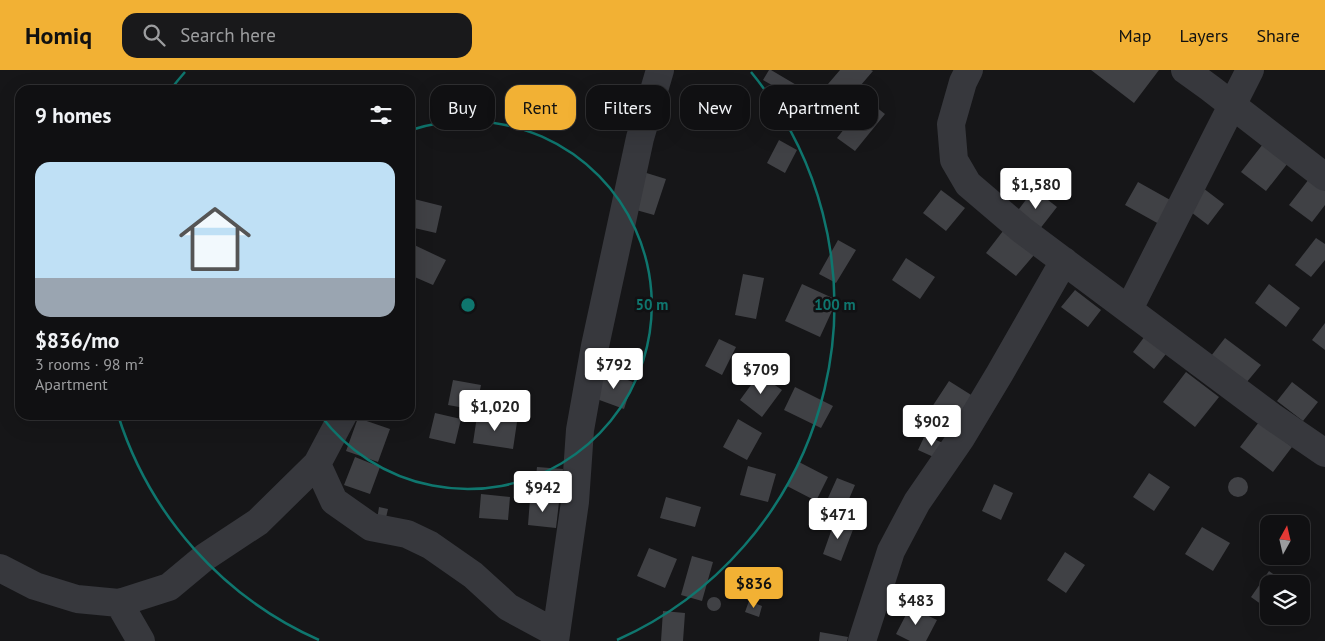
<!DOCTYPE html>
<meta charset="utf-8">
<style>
body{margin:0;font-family:"PT Sans",sans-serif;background:#19191b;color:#f1f3f6;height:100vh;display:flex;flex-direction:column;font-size:19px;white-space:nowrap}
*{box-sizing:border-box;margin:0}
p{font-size:16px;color:#9c9d9f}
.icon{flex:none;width:28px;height:28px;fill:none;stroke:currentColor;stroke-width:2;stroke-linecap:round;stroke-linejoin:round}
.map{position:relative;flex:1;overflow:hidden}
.sheet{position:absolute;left:15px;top:15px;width:400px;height:335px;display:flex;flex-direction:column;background:#101012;border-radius:15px;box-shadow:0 5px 20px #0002,0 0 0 1px #303032}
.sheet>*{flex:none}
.top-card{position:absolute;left:430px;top:15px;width:475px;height:45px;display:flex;gap:10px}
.needle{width:32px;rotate:8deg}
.buttons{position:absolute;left:1260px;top:445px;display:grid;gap:10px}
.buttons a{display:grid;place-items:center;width:50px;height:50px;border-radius:10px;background:#101012;box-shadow:0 5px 20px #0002,0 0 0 1px #303032;font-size:25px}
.price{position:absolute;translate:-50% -42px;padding:0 11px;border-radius:5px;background:#fff;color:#222;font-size:16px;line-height:32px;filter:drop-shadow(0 1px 2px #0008)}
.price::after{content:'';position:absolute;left:50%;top:30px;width:15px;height:11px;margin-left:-8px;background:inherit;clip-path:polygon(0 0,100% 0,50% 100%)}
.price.selected{background:#f2b134;color:#111}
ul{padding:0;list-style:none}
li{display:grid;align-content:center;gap:10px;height:265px;padding:0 20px}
li span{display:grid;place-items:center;height:155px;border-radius:15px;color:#555}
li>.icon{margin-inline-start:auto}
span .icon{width:90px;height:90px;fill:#fffc;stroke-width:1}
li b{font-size:21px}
h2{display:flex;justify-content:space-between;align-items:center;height:60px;padding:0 20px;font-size:21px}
.tag{padding:0 18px;border-radius:15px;background:#101012;box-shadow:0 5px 20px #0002,0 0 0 1px #303032;font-size:18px;line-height:45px}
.tag.selected{background:#f2b134;color:#111}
header{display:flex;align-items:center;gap:30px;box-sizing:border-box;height:70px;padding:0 25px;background:#f2b134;color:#111}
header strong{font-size:24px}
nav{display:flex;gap:28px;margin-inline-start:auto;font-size:18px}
.search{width:350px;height:45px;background:#19191b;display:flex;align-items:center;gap:12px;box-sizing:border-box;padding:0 18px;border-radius:15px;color:#9c9d9f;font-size:19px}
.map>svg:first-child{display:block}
.building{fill:#404145}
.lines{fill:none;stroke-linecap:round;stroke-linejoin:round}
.minor{stroke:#37383d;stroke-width:28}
.ring{fill:none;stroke:#0f766e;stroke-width:2.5}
.centre{fill:#0f766e;stroke:#111113;stroke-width:2.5}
.ring-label{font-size:15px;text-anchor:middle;font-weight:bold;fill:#0f766e;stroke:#111113;stroke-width:5;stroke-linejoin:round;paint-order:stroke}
</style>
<header>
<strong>Homiq</strong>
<div class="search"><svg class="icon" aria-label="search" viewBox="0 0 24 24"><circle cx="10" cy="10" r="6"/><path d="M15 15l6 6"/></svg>Search here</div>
<nav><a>Map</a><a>Layers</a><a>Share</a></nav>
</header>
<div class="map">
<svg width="1325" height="571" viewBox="0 0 1325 571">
<rect width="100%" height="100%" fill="#161618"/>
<path class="building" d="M 769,0 L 771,0 L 837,39 L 831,49 L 763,10 Z
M 840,0 L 871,0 L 873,1 L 842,37 L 822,21 Z
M 1091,0 L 1159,0 L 1134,33 Z
M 867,30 L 885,44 L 855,81 L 837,68 Z
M 779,70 L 797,80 L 785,103 L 767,93 Z
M 1263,74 L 1288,93 L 1266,121 L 1241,102 Z
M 640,101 L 666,109 L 654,145 L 629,138 Z
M 1309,109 L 1325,121 L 1325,135 L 1312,152 L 1289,135 Z
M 1138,112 L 1172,131 L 1159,154 L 1125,135 Z
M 1203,118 L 1224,134 L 1208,155 L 1187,139 Z
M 1034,119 L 1057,137 L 1039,160 L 1016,143 Z
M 941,120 L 965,138 L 946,161 L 923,143 Z
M 414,129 L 442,136 L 436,163 L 410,157 L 410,145 Z
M 1003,161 L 1034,185 L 1016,206 L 986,183 Z
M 1316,168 L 1325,174 L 1325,190 L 1311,207 L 1295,195 Z
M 838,170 L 856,180 L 836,213 L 819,204 Z
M 410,173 L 446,190 L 433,215 L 410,205 Z
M 906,188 L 935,207 L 920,229 L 892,210 Z
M 743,204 L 764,208 L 756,249 L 735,245 Z
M 802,214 L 837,230 L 820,267 L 785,251 Z
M 1269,214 L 1300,238 L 1286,257 L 1255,233 Z
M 1075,220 L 1101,240 L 1088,257 L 1061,237 Z
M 1325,253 L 1325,280 L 1312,270 Z
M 1148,262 L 1170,279 L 1154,299 L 1133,282 Z
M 1225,268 L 1261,295 L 1246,313 L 1211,286 Z
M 719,269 L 736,277 L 722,305 L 705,296 Z
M 603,301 L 633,312 L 624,339 L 594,328 Z
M 1186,302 L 1219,327 L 1195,357 L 1163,332 Z
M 759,304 L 782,320 L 762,347 L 740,330 Z
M 453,310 L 481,315 L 476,340 L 448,335 Z
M 949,311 L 976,328 L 957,357 L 930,340 Z
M 1292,312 L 1318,332 L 1303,351 L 1277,331 Z
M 795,317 L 833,336 L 821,358 L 784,340 Z
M 435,343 L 461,349 L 455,374 L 429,368 Z
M 477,346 L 517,352 L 513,379 L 473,373 Z
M 358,348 L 390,359 L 378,392 L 346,381 Z
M 738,349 L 762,363 L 747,390 L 723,377 Z
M 1259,352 L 1292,377 L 1273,402 L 1240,377 Z
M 925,365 L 945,374 L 938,389 L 918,380 Z
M 355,387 L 380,397 L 370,424 L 344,415 Z
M 799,392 L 828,407 L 816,431 L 787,416 Z
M 748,396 L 776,404 L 768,432 L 740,425 Z
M 537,397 L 563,399 L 561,426 L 534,424 Z
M 1149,403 L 1170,417 L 1154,441 L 1133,427 Z
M1228 417a10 10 0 1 1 20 0a10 10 0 1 1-20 0Z
M 837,408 L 855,415 L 846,436 L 828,428 Z
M 994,414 L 1013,423 L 1001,450 L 982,441 Z
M 481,424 L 510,427 L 508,450 L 479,448 Z
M 666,427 L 701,437 L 695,457 L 660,448 Z
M 530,429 L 559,432 L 556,458 L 528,455 Z
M 379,437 L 388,439 L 385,452 L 377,450 Z
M 835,450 L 854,457 L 841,491 L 823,484 Z
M 1202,457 L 1230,473 L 1213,501 L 1185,484 Z
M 649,478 L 677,489 L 665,518 L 637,506 Z
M 1065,482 L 1085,495 L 1066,523 L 1047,510 Z
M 692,486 L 713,492 L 702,531 L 681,525 Z
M 1269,501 L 1287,514 L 1269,514 L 1269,540 L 1251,527 Z
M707 534a7 7 0 1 1 14 0a7 7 0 1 1-14 0Z
M 749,531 L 762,536 L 759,547 L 745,542 Z
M 910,537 L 937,550 L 926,571 L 910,571 L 896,564 Z
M 663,541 L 685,543 L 683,571 L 661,571 Z
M 820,562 L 848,567 L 847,571 L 819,571 Z"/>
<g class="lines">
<path class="minor" d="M 969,0 L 963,12 L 951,54 L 954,90 L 968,114 L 1022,160 L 1271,346 L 1325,383
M 1185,0 L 1210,18 L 1325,107
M 1129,239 L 1250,0
M 317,394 L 334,431 L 371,457 L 407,464 L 430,475 L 473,505 L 508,537 L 556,563
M 0,498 L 35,516 L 77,529 L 119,533 L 169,517 L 205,487 L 258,452 L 317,394 L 343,345
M 119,533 L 141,571
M 555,571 L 575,432 L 580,360 L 595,276 L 640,68 L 660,0
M 862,571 L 891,481 L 917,432 L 961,368 L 1000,303 L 1064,191"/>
</g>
<g class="ring">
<path d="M411 60A184 184 0 1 1 321 346"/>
<path d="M319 570A367 367 0 0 1 118 345M171 19A367 367 0 0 1 185 2M751 2A367 367 0 0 1 617 570"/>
</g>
<circle cx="468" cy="235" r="8" class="centre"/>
<g class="ring-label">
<text x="652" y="240">50 m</text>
<text x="835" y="240">100 m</text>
</g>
</svg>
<div class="buttons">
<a><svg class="needle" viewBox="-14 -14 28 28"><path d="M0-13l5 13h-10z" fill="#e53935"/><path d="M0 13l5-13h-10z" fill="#9c9d9f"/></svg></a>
<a><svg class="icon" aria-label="layers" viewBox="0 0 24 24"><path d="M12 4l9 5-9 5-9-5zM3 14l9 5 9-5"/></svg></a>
</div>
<b class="price" style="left:1036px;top:140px">$1,580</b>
<b class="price" style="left:614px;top:320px">$792</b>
<b class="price" style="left:761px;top:325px">$709</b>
<b class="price" style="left:495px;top:362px">$1,020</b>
<b class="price" style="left:932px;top:377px">$902</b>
<b class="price" style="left:543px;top:443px">$942</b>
<b class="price" style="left:838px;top:470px">$471</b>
<b class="price selected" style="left:754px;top:539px">$836</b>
<b class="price" style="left:916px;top:556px">$483</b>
<div class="top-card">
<a class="tag">Buy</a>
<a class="tag selected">Rent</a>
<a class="tag">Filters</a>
<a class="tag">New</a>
<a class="tag">Apartment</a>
</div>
<section class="sheet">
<h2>9 homes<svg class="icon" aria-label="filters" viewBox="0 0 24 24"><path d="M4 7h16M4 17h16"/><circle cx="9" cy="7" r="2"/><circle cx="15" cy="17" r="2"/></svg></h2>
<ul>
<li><span style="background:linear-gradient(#bfe0f5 75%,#9aa5b1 0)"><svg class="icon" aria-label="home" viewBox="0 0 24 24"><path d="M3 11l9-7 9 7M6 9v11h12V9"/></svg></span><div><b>$836/mo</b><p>3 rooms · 98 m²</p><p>Apartment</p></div></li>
</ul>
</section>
</div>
